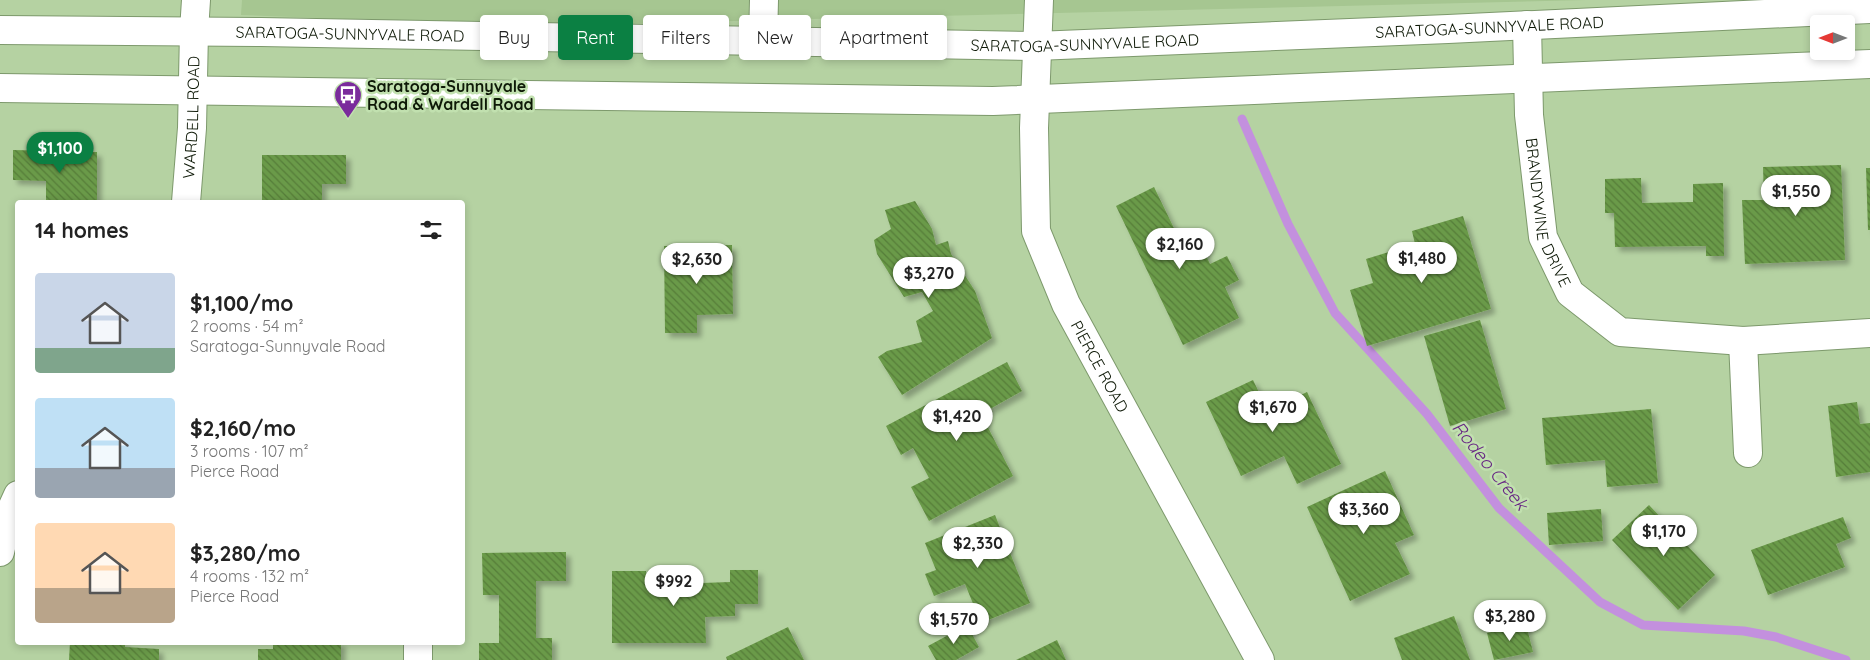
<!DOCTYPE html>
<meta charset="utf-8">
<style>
body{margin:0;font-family:Quicksand,sans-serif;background:#f2f2f2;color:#222;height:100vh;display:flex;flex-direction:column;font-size:19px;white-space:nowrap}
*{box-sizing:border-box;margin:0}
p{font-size:16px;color:#767676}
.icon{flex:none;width:28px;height:28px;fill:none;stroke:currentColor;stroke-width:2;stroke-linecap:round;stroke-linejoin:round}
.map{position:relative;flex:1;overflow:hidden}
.drawer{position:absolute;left:15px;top:200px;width:450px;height:445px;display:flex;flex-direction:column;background:#fff;border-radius:5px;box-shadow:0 2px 8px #0003}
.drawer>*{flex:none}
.top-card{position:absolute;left:480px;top:15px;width:475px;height:45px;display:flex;gap:10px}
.needle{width:32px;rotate:270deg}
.tools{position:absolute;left:1810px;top:15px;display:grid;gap:10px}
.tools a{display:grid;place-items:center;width:45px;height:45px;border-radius:5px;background:#fff;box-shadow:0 2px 8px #0003;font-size:25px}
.price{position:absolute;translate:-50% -42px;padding:0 11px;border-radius:18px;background:#fff;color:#222;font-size:16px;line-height:32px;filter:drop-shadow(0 1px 2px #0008)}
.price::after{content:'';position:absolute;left:50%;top:30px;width:15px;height:11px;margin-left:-8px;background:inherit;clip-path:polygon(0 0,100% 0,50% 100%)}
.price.current{background:#0b8043;color:#fff}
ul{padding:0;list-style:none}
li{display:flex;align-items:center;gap:15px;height:125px;padding:0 20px}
li span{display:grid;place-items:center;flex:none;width:140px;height:100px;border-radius:5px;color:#555}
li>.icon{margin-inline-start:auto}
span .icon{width:60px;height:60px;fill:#fffc;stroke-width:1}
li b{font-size:21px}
h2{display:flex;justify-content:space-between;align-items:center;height:60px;padding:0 20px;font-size:21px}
.tag{padding:0 18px;border-radius:5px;background:#fff;box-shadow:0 2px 8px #0003;font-size:18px;line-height:45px}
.tag.current{background:#0b8043;color:#fff}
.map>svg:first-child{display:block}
.built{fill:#a6c691}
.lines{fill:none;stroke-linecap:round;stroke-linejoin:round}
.stream{stroke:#c390de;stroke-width:9}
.building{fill:url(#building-back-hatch);filter:url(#shadow)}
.minor-casing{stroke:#7d996c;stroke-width:30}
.major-casing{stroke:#7d996c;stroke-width:30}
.minor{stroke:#fff;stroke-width:28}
.major{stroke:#fff;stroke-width:28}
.labels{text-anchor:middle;stroke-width:5;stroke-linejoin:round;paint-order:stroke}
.street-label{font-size:16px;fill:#0e1907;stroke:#c1e0af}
.poi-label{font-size:16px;font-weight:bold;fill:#0e1907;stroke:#c1e0af;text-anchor:start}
.water-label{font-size:18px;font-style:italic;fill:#672683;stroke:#c1e0af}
</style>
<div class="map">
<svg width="1870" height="660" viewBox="0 0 1870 660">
<defs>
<pattern id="building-back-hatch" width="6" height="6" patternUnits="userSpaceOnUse" patternTransform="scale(1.25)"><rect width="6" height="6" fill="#6a9a48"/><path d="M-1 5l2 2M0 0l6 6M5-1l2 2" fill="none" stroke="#567d3a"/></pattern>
<filter id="shadow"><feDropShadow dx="4.5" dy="4.5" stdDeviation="2.5" flood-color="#0004"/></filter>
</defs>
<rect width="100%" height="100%" fill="#b5d2a2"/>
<path class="built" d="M 242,0 L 1586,0 L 530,26 L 241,15 Z"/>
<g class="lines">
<path class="stream" d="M 1242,119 L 1288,224 L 1335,313 L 1427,414 L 1499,508 L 1600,602 L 1643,625 L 1744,631 L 1776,637 L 1846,660"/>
</g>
<path class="building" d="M 13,150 L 97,152 L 97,202 L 46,202 L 46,181 L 13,180 Z
M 262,155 L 346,155 L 346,184 L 322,184 L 322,202 L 262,202 Z
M 1841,165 L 1845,260 L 1745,264 L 1742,200 L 1764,200 L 1763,167 Z
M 1866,168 L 1870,168 L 1870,230 L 1868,230 Z
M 1641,178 L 1642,203 L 1693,202 L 1693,184 L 1723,183 L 1724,256 L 1706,256 L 1706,246 L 1615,247 L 1614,213 L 1605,213 L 1605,179 Z
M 1154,187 L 1187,255 L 1202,247 L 1210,264 L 1227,256 L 1239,280 L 1225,287 L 1239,318 L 1183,345 L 1116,206 Z
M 915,201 L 932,229 L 936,245 L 948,241 L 951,254 L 975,291 L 992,338 L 902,395 L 878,357 L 887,351 L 922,342 L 916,321 L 933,311 L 922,292 L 904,297 L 877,254 L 874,240 L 891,229 L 885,210 Z
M 1463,216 L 1491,309 L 1367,346 L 1350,290 L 1373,283 L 1366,259 L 1415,244 L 1412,231 Z
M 732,245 L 733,314 L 697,315 L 697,333 L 665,333 L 664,246 Z
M 1480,320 L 1506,409 L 1450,426 L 1424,336 Z
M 1007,362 L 1022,391 L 981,414 L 1013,476 L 929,521 L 911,487 L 929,478 L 913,448 L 901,455 L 886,426 Z
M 1253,380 L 1268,411 L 1307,392 L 1341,464 L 1297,484 L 1284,456 L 1241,476 L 1206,402 Z
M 1857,402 L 1860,424 L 1870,423 L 1870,472 L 1836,477 L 1828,406 Z
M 1651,409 L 1658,483 L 1607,487 L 1605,460 L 1546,465 L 1542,418 Z
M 1385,471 L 1414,535 L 1395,543 L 1410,574 L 1350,601 L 1307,507 Z
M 1649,505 L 1715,575 L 1678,610 L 1612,540 Z
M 1601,509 L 1603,541 L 1549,545 L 1547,513 Z
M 995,515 L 1030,603 L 981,623 L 965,584 L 934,596 L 925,574 L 936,570 L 925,543 Z
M 1843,517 L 1851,538 L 1836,544 L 1845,567 L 1768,595 L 1751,550 Z
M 566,552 L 566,581 L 536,581 L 536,638 L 552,638 L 552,660 L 479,660 L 479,643 L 499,643 L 499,595 L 483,595 L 482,553 Z
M 730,570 L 758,570 L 758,604 L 735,604 L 735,616 L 705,617 L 706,643 L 612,643 L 612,571 L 646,571 L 646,585 L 730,582 Z
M 1454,616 L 1470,660 L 1402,660 L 1394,638 Z
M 1526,624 L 1533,652 L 1494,660 L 1487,633 Z
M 967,625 L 979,647 L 956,660 L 936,660 L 928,646 Z
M 788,627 L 804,660 L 727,660 L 726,657 Z
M 1057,640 L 1066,660 L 1016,660 Z
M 70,642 L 125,642 L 125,647 L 159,649 L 159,660 L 69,660 Z
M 273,642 L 341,642 L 341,660 L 258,660 L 258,649 L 273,649 Z"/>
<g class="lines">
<defs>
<g id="minor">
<path id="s1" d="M 1039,0 L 1034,128 L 1036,231 L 1066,304 L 1260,660"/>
<path id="s2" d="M 1527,25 L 1529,115 L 1543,237 L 1570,293 L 1620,332 L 1743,341 L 1870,333"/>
<path d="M 763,41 L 764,0"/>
<path id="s3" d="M 186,202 L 192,128 L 194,31"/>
<path d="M 1743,341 L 1748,453"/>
<path d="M 0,552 L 8,517 L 18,495"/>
<path d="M 418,660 L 418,642"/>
</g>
<g id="major">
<path id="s4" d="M 0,30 L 261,32 L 1036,46 L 1448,29 L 1870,9"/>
<path d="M 194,31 L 196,0"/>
<path d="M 0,88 L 993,101 L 1870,64"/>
</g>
</defs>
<use href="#minor" class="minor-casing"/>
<use href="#major" class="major-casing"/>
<use href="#minor" class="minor"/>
<use href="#major" class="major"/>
</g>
<defs>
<symbol id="bus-pin" viewBox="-11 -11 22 30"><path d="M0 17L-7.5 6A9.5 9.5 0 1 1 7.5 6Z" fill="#7a2b9c" stroke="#c1e0af"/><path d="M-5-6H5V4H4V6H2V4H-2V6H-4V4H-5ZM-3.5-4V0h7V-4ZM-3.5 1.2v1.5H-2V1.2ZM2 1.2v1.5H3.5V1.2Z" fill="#fff"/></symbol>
</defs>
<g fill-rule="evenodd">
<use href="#bus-pin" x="332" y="79" width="32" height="43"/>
</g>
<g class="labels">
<g class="street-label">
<text dy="6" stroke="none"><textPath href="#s4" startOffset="1490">SARATOGA-SUNNYVALE ROAD</textPath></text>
<text dy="6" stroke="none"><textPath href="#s4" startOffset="350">SARATOGA-SUNNYVALE ROAD</textPath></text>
<text dy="6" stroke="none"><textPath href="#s4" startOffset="1085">SARATOGA-SUNNYVALE ROAD</textPath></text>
<text dy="6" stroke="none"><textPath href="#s3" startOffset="85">WARDELL ROAD</textPath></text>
<text dy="6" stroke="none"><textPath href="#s2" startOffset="190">BRANDYWINE DRIVE</textPath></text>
<text dy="6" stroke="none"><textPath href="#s1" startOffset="381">PIERCE ROAD</textPath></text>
</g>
<g class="poi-label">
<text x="367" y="92">Saratoga-Sunnyvale<tspan x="367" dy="18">Road &amp; Wardell Road</tspan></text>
</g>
<g class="water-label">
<text transform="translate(1490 466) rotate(51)" y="6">Rodeo Creek</text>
</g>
</g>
</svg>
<div class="tools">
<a><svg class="needle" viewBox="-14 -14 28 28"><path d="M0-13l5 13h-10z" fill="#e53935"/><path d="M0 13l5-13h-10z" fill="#767676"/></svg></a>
</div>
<b class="price current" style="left:60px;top:174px">$1,100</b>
<b class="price" style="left:1796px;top:217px">$1,550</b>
<b class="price" style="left:1180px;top:270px">$2,160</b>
<b class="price" style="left:1422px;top:284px">$1,480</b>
<b class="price" style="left:697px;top:285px">$2,630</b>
<b class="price" style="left:929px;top:299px">$3,270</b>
<b class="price" style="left:1273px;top:433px">$1,670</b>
<b class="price" style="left:957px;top:442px">$1,420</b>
<b class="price" style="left:1364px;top:535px">$3,360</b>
<b class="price" style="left:1664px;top:557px">$1,170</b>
<b class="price" style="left:978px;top:569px">$2,330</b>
<b class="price" style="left:674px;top:607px">$992</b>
<b class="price" style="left:1510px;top:642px">$3,280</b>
<b class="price" style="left:954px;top:645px">$1,570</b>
<div class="top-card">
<a class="tag">Buy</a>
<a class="tag current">Rent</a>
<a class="tag">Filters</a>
<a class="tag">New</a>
<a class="tag">Apartment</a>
</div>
<section class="drawer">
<h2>14 homes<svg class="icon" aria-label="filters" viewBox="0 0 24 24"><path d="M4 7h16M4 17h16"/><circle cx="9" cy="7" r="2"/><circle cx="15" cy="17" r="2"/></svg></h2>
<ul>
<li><span style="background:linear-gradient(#c9d6e8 75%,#7fa58c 0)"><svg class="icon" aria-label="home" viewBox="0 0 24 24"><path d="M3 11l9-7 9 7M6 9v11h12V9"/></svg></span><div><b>$1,100/mo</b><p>2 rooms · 54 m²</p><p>Saratoga-Sunnyvale Road</p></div></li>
<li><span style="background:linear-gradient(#bfe0f5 70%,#9aa5b1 0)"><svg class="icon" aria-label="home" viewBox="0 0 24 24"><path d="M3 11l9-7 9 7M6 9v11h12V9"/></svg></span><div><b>$2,160/mo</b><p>3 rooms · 107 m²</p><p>Pierce Road</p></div></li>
<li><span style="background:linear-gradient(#ffd9b3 65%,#b9a48a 0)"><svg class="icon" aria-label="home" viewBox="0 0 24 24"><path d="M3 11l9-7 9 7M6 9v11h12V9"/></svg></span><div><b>$3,280/mo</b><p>4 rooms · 132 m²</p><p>Pierce Road</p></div></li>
</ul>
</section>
</div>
